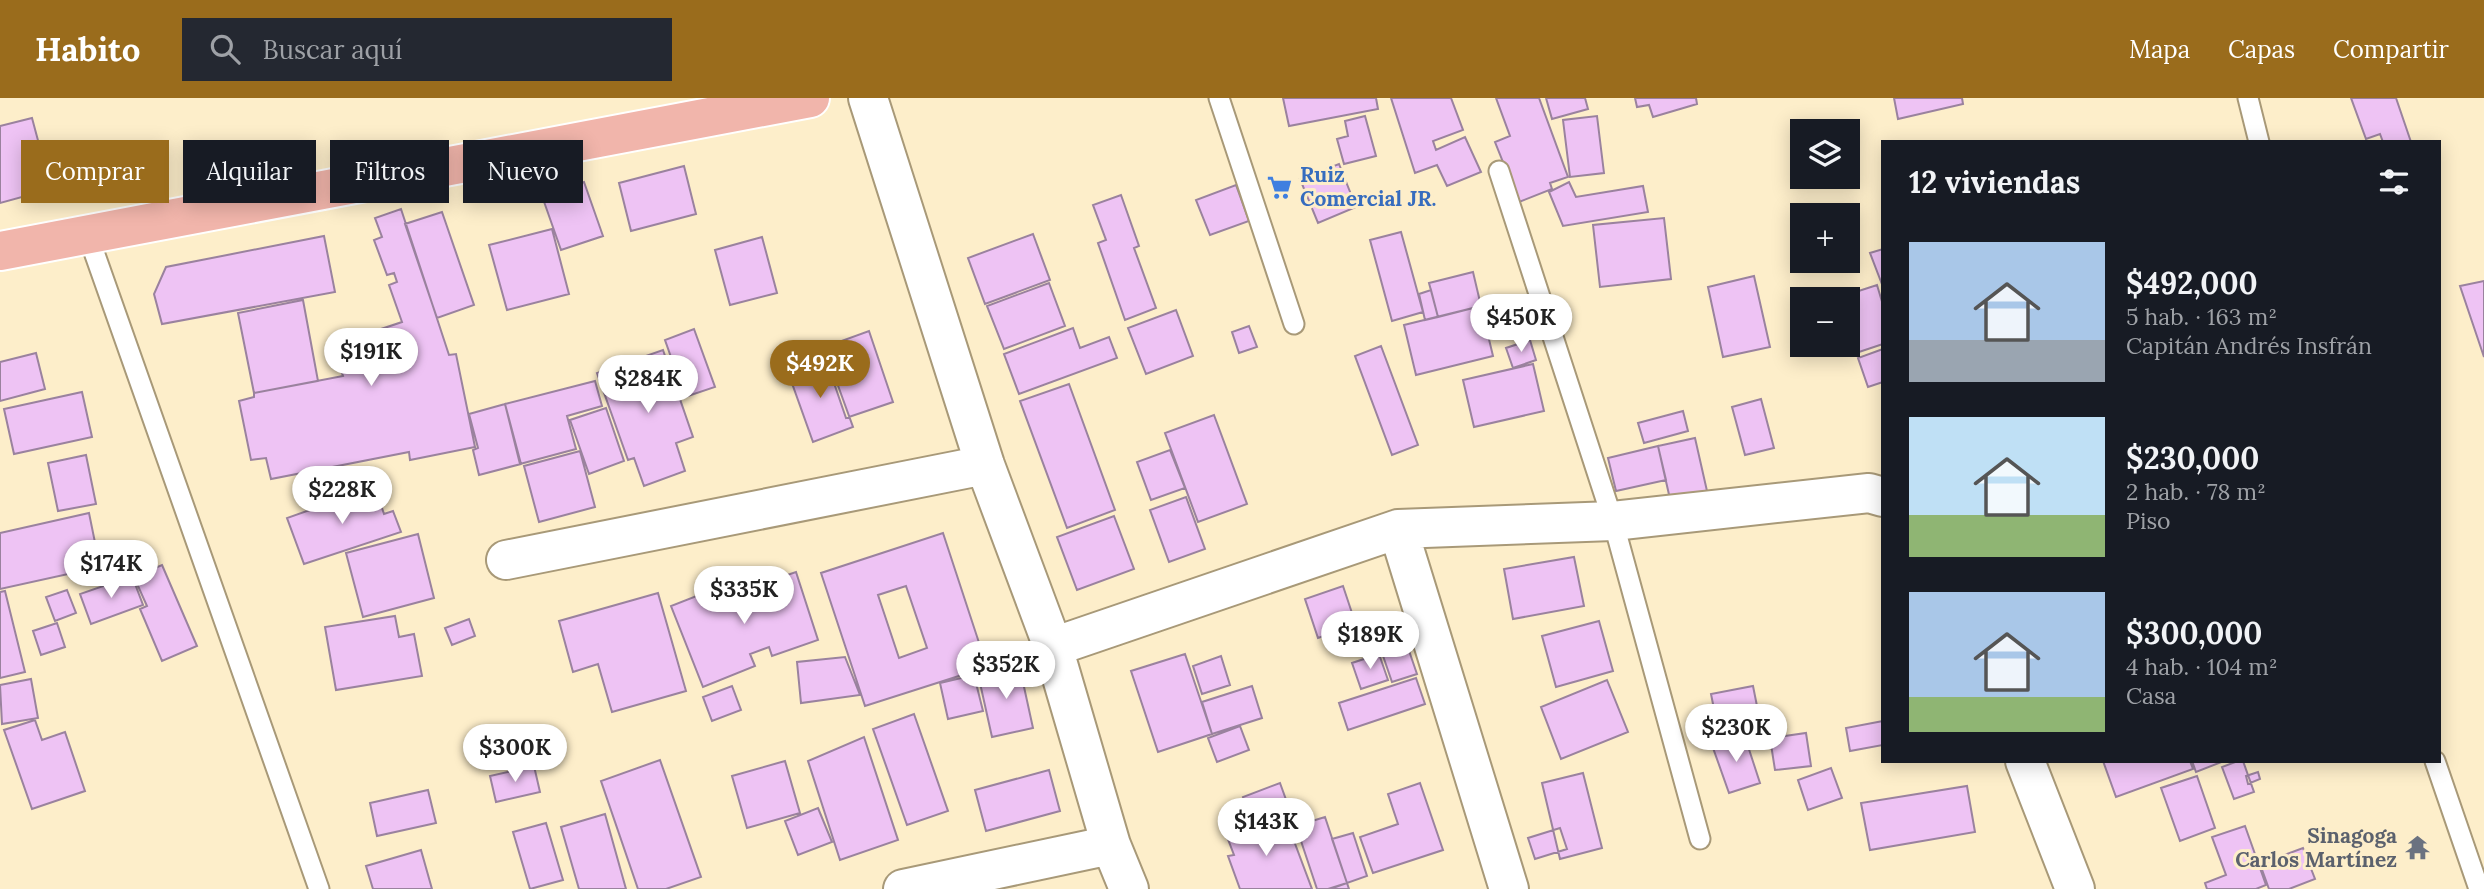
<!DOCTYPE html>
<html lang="es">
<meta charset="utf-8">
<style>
body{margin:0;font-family:Lora,serif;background:#242831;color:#f1f3f6;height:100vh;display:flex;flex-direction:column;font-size:26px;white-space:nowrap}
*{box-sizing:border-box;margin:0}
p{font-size:23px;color:#9ea1a6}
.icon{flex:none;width:38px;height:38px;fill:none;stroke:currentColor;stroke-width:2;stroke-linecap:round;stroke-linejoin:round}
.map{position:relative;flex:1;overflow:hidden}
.details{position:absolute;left:1881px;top:42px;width:560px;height:623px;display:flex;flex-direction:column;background:#171b24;border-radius:0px;box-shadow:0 4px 18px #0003}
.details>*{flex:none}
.top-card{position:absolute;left:21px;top:42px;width:665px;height:63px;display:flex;gap:14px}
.tools{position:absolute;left:1790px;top:21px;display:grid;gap:14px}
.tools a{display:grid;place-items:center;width:70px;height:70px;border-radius:0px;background:#171b24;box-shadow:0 4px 18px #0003;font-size:35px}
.price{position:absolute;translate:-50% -60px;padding:0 16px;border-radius:24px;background:#fff;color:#222;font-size:23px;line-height:46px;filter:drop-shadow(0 2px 4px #0008)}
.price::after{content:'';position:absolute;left:50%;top:42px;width:21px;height:16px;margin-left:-10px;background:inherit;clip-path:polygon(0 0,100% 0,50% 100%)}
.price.on{background:#9a6c1c;color:#fff}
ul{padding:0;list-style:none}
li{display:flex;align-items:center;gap:21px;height:175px;padding:0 28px}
li span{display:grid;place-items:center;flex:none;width:196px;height:140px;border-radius:0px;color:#555}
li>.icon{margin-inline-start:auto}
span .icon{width:84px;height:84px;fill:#fffc;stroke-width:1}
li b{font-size:30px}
h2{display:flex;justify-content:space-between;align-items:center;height:84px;padding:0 28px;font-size:30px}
.chip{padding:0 24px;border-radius:0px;background:#171b24;box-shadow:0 4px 18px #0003;font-size:24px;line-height:63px}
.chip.on{background:#9a6c1c;color:#fff}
header{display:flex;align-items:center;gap:42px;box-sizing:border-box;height:98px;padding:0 35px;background:#9a6c1c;color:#fff}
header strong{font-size:33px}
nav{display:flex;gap:38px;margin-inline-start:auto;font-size:24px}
.search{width:490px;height:63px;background:#242831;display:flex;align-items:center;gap:18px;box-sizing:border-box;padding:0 24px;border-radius:0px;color:#9ea1a6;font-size:26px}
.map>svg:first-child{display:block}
.building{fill:#eec3f4;stroke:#9a829e;stroke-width:2;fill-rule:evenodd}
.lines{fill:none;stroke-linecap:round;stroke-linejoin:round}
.lane-casing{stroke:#a89978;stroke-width:23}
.street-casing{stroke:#a89978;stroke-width:42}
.primary-casing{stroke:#fff;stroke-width:42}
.lane{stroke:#fff;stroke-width:19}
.street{stroke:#fff;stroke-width:38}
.primary{stroke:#f1b5ab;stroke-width:38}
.labels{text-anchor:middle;stroke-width:6;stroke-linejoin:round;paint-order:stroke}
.shop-label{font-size:21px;font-weight:bold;fill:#366cbe;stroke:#fdeeca;text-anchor:start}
.worship-label{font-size:21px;font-weight:bold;fill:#5b616d;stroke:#fdeeca;text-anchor:end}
</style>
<header>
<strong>Habito</strong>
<div class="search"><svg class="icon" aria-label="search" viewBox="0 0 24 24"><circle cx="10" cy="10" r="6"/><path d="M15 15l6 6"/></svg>Buscar aquí</div>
<nav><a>Mapa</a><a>Capas</a><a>Compartir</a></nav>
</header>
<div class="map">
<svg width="2484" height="791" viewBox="0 0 2484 791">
<rect width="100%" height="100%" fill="#fdeeca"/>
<path class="building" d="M 1283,0 L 1376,0 L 1378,11 L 1289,28 Z
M 1391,0 L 1451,0 L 1463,32 L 1433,43 L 1436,52 L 1465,39 L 1481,74 L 1447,88 L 1437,67 L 1415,75 Z
M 1496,0 L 1539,0 L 1568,79 L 1550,85 L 1552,91 L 1519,104 L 1495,44 L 1510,38 Z
M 1546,0 L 1585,0 L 1588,11 L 1552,21 Z
M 1635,0 L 1696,0 L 1697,6 L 1653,19 L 1649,7 L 1637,9 Z
M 1894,0 L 1962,0 L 1963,6 L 1898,21 Z
M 2351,0 L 2396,0 L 2411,44 L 2383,44 L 2380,36 L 2366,41 Z
M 1365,18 L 1376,58 L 1344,66 L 1337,41 L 1348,38 L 1345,23 Z
M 1597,18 L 1604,75 L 1570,79 L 1563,22 Z
M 32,20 L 51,91 L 0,105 L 0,28 Z
M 1339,66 L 1356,109 L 1318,125 L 1300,81 Z
M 684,68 L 696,116 L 631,133 L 619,85 Z
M 584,84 L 603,138 L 561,152 L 542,98 Z
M 1569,84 L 1576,99 L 1643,88 L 1648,114 L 1563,128 L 1549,94 Z
M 1236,87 L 1249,123 L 1210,137 L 1196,102 Z
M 1121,97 L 1139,148 L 1134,150 L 1156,210 L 1125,222 L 1098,145 L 1106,142 L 1093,107 Z
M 401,111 L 449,257 L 456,256 L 475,349 L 410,362 L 409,354 L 271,381 L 266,360 L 251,362 L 239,303 L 254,299 L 254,295 L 343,278 L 335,255 L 362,246 L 360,238 L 402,224 L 389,187 L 397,184 L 394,175 L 387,177 L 374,142 L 382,139 L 375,120 Z
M 442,114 L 474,207 L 437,220 L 405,126 Z
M 1664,120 L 1671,181 L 1600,189 L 1593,127 Z
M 552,131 L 569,196 L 507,212 L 489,147 Z
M 1401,134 L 1423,214 L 1392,223 L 1370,142 Z
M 1033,136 L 1050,182 L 985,206 L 968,160 Z
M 324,138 L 335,194 L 162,226 L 154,196 L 166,169 Z
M 762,139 L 777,195 L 730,207 L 715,152 Z
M 1883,151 L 1883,189 L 1870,155 Z
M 1473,174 L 1481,208 L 1438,219 L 1429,185 Z
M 1754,178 L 1770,249 L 1723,259 L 1708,189 Z
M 2484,183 L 2484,259 L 2460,188 Z
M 1049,185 L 1065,228 L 1004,251 L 987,208 Z
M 1877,187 L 1883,207 L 1883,246 L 1850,257 L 1847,247 L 1848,201 L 1834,201 Z
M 1431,192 L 1438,219 L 1425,222 L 1419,196 Z
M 303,202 L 318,283 L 254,295 L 238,215 Z
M 1481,208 L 1493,258 L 1416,277 L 1404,227 Z
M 1176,212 L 1193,258 L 1146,276 L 1128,230 Z
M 1249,228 L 1257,249 L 1239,255 L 1232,234 Z
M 1073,230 L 1080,250 L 1109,239 L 1117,260 L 1019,296 L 1004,256 Z
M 694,231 L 715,289 L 685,299 L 665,242 Z
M 869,233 L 893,304 L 846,320 L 822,250 Z
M 1530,242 L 1536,262 L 1513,270 L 1506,250 Z
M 1381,248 L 1418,347 L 1392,357 L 1355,258 Z
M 1883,251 L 1883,284 L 1868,289 L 1858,260 Z
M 663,252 L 693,339 L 676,345 L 685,373 L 644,388 L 634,360 L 628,362 L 597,275 Z
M 36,255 L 45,291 L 0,303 L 0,264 Z
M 828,260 L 853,329 L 813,344 L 788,274 Z
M 1533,266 L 1544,313 L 1474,329 L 1463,282 Z
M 595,283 L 602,308 L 567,318 L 576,351 L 520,366 L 505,306 Z
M 1069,286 L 1115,412 L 1067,430 L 1020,303 Z
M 82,294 L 92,339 L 14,356 L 4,311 Z
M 1761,301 L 1774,350 L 1745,357 L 1732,309 Z
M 505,306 L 521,366 L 479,377 L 473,352 L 478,350 L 469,316 Z
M 606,310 L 624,363 L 589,376 L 570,322 Z
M 1683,313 L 1688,333 L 1644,345 L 1638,325 Z
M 1214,317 L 1247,406 L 1198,424 L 1165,335 Z
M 1695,340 L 1707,393 L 1670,401 L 1658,348 Z
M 1658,348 L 1666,382 L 1616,393 L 1608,360 Z
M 1170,352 L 1185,390 L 1151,402 L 1137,364 Z
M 580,353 L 595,409 L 539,424 L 524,368 Z
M 86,357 L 96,406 L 58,413 L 48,365 Z
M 375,389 L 384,416 L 393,413 L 401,434 L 304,466 L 287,420 Z
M 1186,399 L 1205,451 L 1169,464 L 1150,412 Z
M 89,415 L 100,469 L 0,491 L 0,435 Z
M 1114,418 L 1134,471 L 1077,492 L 1057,439 Z
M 943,435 L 987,569 L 865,608 L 821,475 ZM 906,488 L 927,550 L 899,560 L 878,497 Z
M 418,436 L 434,500 L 363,519 L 346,455 Z
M 1574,459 L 1584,508 L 1513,521 L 1504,471 Z
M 162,467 L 197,548 L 162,563 L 140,511 L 147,508 L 134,479 Z
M 796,474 L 818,542 L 772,558 L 769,549 L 750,556 L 755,568 L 703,589 L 671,508 L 722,488 L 728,501 L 750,492 L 749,490 Z
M 132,478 L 143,507 L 91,526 L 80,496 Z
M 1343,488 L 1356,527 L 1318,540 L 1305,501 Z
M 67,492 L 76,515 L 55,523 L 46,499 Z
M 5,493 L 25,574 L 0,580 L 0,494 Z
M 658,495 L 686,593 L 612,614 L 598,566 L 573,574 L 559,523 Z
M 1396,515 L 1403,536 L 1358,551 L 1351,530 Z
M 395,518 L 399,539 L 414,536 L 422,578 L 336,592 L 325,529 Z
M 469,521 L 475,538 L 452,547 L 445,530 Z
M 1599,523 L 1613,573 L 1556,589 L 1542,538 Z
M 57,525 L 65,549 L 41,557 L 33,533 Z
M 1406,544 L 1417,576 L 1392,584 L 1381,552 Z
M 1185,556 L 1212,636 L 1158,654 L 1131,573 Z
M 1379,556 L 1388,582 L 1361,591 L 1352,565 Z
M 1221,558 L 1230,587 L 1202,596 L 1193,568 Z
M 845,559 L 860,597 L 801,605 L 797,564 Z
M 1019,566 L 1033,630 L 992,639 L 978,576 Z
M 974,577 L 983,613 L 948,621 L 940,585 Z
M 1416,580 L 1425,606 L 1348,632 L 1339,605 Z
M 31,581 L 38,620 L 2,626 L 0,587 Z
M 1607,582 L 1628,634 L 1561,661 L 1541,609 Z
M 732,588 L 741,612 L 712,623 L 703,599 Z
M 1252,588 L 1262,620 L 1212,636 L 1202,604 Z
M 1753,588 L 1761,628 L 1719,636 L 1711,596 Z
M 914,616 L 948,713 L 907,727 L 873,631 Z
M 35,622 L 42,642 L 65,634 L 85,693 L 32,711 L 4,632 Z
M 1883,623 L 1883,647 L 1850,653 L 1846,630 Z
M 1240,628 L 1249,652 L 1217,664 L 1208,640 Z
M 1806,635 L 1811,668 L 1775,672 L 1770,640 Z
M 1744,636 L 1760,685 L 1729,695 L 1712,647 Z
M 864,639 L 898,742 L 840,762 L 808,663 Z
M 660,662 L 701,779 L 666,791 L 638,791 L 601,683 Z
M 785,663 L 800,715 L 747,730 L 732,678 Z
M 2103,663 L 2190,663 L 2193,671 L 2116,699 Z
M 2192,663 L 2224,663 L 2196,674 Z
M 2238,663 L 2243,663 L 2254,694 L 2234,701 L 2222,669 Z
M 534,668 L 540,694 L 496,704 L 490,678 Z
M 1831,670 L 1842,700 L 1808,712 L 1798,682 Z
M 1049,672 L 1060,713 L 986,733 L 975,692 Z
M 2258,674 L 2260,681 L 2248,686 L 2246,678 Z
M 1583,675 L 1602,750 L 1560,761 L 1542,685 Z
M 2197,678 L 2215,730 L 2180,743 L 2161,690 Z
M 1280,685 L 1289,710 L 1252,723 L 1243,699 Z
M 1420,685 L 1443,752 L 1373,775 L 1360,739 L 1398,726 L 1388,696 Z
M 1967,688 L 1975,734 L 1870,752 L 1861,705 Z
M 428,692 L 436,725 L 377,738 L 370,705 Z
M 818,710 L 832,744 L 798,757 L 785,723 Z
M 605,716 L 626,791 L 579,791 L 561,729 Z
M 1277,717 L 1281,729 L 1275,731 L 1278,740 L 1291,735 L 1312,791 L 1240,791 L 1228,758 L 1234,757 L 1226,736 Z
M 1325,719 L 1347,785 L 1328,791 L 1317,791 L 1296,728 Z
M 546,725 L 563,782 L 530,791 L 513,734 Z
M 2245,728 L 2266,787 L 2256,791 L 2207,791 L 2205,785 L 2226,777 L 2212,739 Z
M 1560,730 L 1567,751 L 1535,761 L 1528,740 Z
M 1353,735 L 1367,778 L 1347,785 L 1332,741 Z
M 2303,750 L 2315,781 L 2289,791 L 2269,791 L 2260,766 Z
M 421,752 L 432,791 L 373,791 L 366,768 Z
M 1347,785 L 1349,791 L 1330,791 Z"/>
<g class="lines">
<defs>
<path id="lane" d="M 1219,0 L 1294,226
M 2248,0 L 2259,44
M 1499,73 L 1613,423 L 1700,741
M 88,137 L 319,791
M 2435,663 L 2479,791"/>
<path id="street" d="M 868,0 L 985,367 L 1053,549 L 1111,747 L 1129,791
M 1398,431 L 1509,791
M 506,462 L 985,367
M 1053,549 L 1398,431 L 1613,423 L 1869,395 L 1883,399
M 2025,663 L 2075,791
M 903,791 L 1111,747"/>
<path id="primary" d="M 0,153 L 810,0"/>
</defs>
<use href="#lane" class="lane-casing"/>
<use href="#street" class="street-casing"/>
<use href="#primary" class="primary-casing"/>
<use href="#lane" class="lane"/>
<use href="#street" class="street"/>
<use href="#primary" class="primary"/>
</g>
<defs>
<symbol id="supermarket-bare" viewBox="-9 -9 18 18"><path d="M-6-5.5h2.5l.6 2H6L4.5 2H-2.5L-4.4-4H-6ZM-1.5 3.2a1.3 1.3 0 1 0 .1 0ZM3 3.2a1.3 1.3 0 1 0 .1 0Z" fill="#3f7fe0" stroke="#fdeeca" stroke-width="2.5" paint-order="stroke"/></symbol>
<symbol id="temple-bare" viewBox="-9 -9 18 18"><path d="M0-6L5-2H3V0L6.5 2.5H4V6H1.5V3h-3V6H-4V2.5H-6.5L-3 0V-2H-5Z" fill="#6b7280" stroke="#fdeeca" stroke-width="2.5" paint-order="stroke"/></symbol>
</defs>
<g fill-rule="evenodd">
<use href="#supermarket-bare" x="1262" y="72" width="35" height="35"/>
<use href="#temple-bare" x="2400" y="732" width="35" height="35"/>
</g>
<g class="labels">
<g class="shop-label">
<text x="1300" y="84">Ruiz<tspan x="1300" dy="24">Comercial JR.</tspan></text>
</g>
<g class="worship-label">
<text x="2397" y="745">Sinagoga<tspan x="2397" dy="24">Carlos Martínez</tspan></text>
</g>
</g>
</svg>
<div class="tools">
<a><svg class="icon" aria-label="layers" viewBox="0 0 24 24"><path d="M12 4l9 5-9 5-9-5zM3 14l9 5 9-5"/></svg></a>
<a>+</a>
<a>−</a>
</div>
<b class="price" style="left:1521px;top:256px">$450K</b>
<b class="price" style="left:371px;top:290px">$191K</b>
<b class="price on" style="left:820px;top:302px">$492K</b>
<b class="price" style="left:648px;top:317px">$284K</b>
<b class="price" style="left:342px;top:428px">$228K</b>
<b class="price" style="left:111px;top:502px">$174K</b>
<b class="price" style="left:744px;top:528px">$335K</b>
<b class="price" style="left:1370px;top:573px">$189K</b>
<b class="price" style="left:1006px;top:603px">$352K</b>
<b class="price" style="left:1736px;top:666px">$230K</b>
<b class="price" style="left:515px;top:686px">$300K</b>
<b class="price" style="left:1266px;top:760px">$143K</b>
<div class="top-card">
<a class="chip on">Comprar</a>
<a class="chip">Alquilar</a>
<a class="chip">Filtros</a>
<a class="chip">Nuevo</a>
</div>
<section class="details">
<h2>12 viviendas<svg class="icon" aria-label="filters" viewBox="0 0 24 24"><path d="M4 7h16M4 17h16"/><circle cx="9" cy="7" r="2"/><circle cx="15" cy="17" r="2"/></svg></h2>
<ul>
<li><span style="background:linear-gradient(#a9c7e8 70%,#9aa5b1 0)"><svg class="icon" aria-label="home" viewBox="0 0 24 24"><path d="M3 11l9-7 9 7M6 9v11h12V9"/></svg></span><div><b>$492,000</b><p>5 hab. · 163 m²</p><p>Capitán Andrés Insfrán</p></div></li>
<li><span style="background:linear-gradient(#bfe0f5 70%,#8fb573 0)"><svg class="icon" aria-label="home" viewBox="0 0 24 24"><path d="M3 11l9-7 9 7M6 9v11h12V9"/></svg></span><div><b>$230,000</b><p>2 hab. · 78 m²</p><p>Piso</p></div></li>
<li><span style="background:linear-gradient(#a9c7e8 75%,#8fb573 0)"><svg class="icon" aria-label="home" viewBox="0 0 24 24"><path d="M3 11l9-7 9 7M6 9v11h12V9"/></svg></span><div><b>$300,000</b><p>4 hab. · 104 m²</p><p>Casa</p></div></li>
</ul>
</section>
</div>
